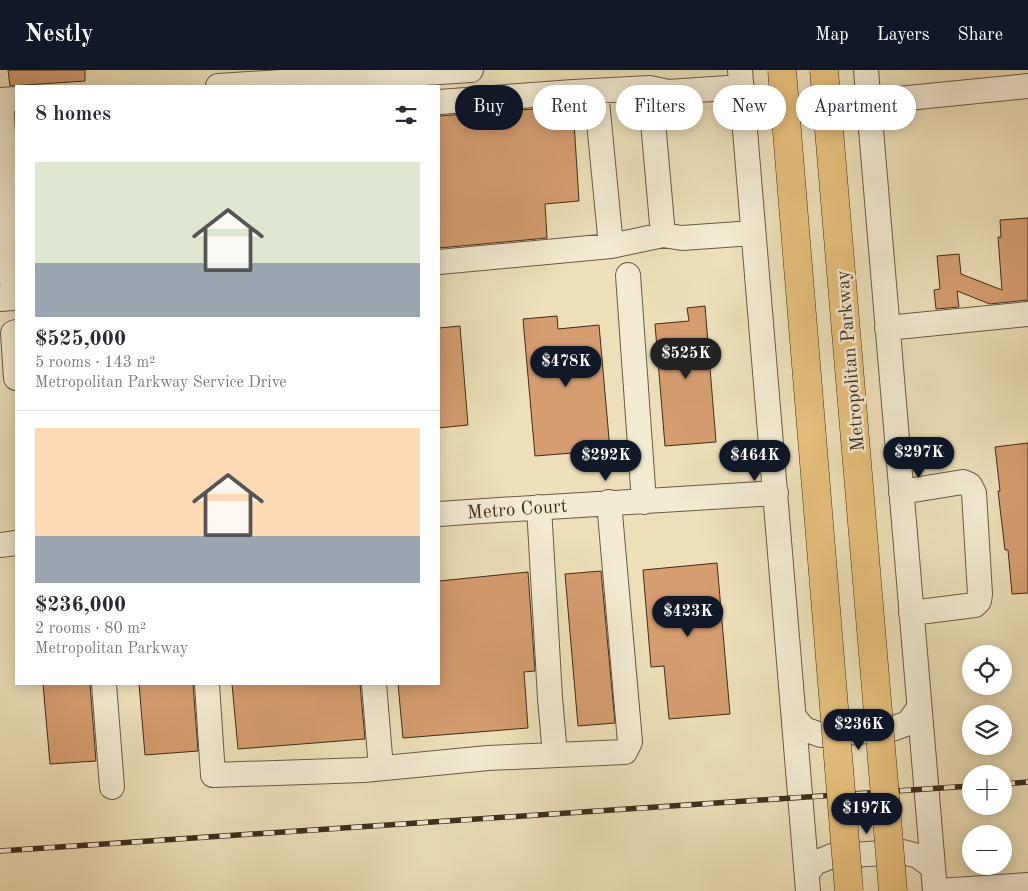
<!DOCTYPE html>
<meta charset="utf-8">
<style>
body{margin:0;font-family:"Old Standard TT",serif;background:#f7f7f7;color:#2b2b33;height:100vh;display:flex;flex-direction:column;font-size:19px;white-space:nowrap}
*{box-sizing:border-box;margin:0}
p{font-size:16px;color:#7c7c81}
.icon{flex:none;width:28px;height:28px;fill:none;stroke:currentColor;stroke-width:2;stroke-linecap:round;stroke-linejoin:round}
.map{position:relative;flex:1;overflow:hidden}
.panel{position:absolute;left:15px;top:15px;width:425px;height:600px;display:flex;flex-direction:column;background:#fff;border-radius:0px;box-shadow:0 2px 12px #0003}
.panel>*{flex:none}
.banner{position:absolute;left:455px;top:15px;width:475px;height:45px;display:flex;gap:10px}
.buttons{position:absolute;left:962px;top:575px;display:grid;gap:10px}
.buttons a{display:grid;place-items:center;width:50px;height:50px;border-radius:50%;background:#fff;box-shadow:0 2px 12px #0003;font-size:25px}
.price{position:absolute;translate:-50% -42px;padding:0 11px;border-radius:18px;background:#111827;color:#fff;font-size:16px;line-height:32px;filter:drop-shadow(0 1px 2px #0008)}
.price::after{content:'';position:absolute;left:50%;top:30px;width:15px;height:11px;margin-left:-8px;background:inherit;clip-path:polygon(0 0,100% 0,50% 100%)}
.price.selected{background:#222;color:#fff}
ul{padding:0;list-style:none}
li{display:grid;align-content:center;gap:10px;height:265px;padding:0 20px}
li+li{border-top:1px solid #e1e1e2}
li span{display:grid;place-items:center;height:155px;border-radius:0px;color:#555}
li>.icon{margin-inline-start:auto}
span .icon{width:90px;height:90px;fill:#fffc;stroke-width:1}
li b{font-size:21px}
h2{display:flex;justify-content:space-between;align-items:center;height:60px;padding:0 20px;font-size:21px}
.chip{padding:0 18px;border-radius:22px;background:#fff;box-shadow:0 2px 12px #0003;font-size:18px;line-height:45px}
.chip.selected{background:#111827;color:#fff}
header{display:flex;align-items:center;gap:30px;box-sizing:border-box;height:70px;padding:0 25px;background:#111827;color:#fff}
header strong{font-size:24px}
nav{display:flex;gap:28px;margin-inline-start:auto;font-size:18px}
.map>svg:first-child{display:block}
.building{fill:#d59d70;stroke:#3e2d1e}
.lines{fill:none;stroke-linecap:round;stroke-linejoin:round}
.minor-casing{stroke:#6a5a45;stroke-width:26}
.minor{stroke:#f3ebd2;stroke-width:24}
.rail-casing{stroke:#3e2d1e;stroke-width:5.5}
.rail{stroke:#f3ebd2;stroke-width:4;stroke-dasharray:11;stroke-linecap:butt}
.major-bridge-casing{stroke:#3e2d1e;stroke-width:29;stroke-linecap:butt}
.major-bridge{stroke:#e6c07c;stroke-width:28}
.labels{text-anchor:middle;stroke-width:5;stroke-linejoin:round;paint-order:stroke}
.street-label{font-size:19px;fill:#3e2d1e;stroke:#f3ebd2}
</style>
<header>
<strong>Nestly</strong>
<nav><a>Map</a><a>Layers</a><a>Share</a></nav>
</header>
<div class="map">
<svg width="1028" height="821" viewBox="0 0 1028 821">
<rect width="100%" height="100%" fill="#ede0b9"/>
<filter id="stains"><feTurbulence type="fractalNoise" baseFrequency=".004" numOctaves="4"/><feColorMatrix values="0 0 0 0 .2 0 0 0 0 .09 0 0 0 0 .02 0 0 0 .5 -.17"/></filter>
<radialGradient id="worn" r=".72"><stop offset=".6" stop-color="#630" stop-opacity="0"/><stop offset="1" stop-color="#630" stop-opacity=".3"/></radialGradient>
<path class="building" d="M 8,0 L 85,0 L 85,11 L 10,16 Z
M 573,36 L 579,131 L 545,134 L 547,168 L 439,178 L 439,46 Z
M 1028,148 L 1028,230 L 990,234 L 957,221 L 959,237 L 936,239 L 934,220 L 940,219 L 937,186 L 959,184 L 961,204 L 1002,220 L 998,167 L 1001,167 L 1000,150 Z
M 705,236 L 716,372 L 665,376 L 655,254 L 689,251 L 687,238 Z
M 557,246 L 558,259 L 599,255 L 610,380 L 535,386 L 523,249 Z
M 460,256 L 468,355 L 439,358 L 439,258 Z
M 1028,373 L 1028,523 L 1012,524 L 1008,480 L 1005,480 L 998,421 L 1000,421 L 995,377 Z
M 717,493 L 730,644 L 669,649 L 664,596 L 651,597 L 643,500 Z
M 601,501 L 615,653 L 578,656 L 565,504 Z
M 528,502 L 535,601 L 524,602 L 528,658 L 403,668 L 398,614 L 439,614 L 439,511 Z
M 43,614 L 90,614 L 96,691 L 50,694 Z
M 139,614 L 193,614 L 198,681 L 145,685 Z
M 232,614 L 360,614 L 365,669 L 238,679 Z"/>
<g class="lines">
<defs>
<path id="minor" d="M 740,0 L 808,821
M 866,0 L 935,821
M 218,16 L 471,0
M 650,18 L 663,165
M 596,21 L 611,176
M 439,32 L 573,22 L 650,18 L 668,22 L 742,17
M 868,32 L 1028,16
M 439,192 L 611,176 L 663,165 L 682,168 L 753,163
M 628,205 L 644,432
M 0,229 L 13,228 L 1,30 L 16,29
M 887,258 L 1028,244
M 16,262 L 13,263 L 16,308
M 901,422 L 963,412 L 970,415 L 974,423 L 980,524 L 979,531 L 975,535 L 911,543
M 539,437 L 550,628 L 555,685
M 439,444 C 551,436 663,430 776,423
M 0,475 L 16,473
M 104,614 L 112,717
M 207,614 L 213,705 L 364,700 L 488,688 L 625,682 L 630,672 L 609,432
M 374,614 L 381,698
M 795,648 L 804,659 L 821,665 L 892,659 L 908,653 L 919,638
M 807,803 L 815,793 L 832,786 L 903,782 L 918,786 L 933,797
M 938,821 L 1028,815"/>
</defs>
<use href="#minor" class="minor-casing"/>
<use href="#minor" class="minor"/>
<defs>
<path id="rail" d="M 1004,714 L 1028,712
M 0,781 L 971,716"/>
</defs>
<use href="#rail" class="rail-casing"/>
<use href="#rail" class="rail"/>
<defs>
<path id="major-bridge" d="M 782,0 L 849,821
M 824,0 L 893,821"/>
</defs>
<use href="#major-bridge" class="major-bridge-casing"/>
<use href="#major-bridge" class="major-bridge"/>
</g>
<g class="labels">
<g class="street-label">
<text transform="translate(849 291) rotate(-95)" y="7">Metropolitan Parkway</text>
<text transform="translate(517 438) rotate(-4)" y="7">Metro Court</text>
</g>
</g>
<rect width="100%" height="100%" filter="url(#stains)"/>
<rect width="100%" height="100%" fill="url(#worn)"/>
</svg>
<div class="buttons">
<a><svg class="icon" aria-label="locate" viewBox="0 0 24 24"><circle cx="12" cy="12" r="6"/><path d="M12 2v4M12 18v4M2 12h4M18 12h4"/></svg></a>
<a><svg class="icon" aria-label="layers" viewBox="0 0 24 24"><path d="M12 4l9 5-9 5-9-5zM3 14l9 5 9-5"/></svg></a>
<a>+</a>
<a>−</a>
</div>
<b class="price selected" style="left:686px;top:310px">$525K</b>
<b class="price" style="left:566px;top:318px">$478K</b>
<b class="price" style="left:919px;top:409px">$297K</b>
<b class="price" style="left:606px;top:412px">$292K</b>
<b class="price" style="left:755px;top:412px">$464K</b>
<b class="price" style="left:688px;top:568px">$423K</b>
<b class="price" style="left:859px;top:681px">$236K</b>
<b class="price" style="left:867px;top:765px">$197K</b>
<div class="banner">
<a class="chip selected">Buy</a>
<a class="chip">Rent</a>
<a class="chip">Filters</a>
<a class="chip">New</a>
<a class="chip">Apartment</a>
</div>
<section class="panel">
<h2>8 homes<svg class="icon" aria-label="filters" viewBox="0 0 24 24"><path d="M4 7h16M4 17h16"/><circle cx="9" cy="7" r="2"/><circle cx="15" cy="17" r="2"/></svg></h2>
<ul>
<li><span style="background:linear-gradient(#dfe7d0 65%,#9aa5b1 0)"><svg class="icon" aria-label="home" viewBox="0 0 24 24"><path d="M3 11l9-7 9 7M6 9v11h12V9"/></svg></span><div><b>$525,000</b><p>5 rooms · 143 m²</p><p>Metropolitan Parkway Service Drive</p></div></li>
<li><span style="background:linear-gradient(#ffd9b3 70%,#9aa5b1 0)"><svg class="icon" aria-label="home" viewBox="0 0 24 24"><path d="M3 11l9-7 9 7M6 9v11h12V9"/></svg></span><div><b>$236,000</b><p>2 rooms · 80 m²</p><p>Metropolitan Parkway</p></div></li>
</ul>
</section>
</div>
